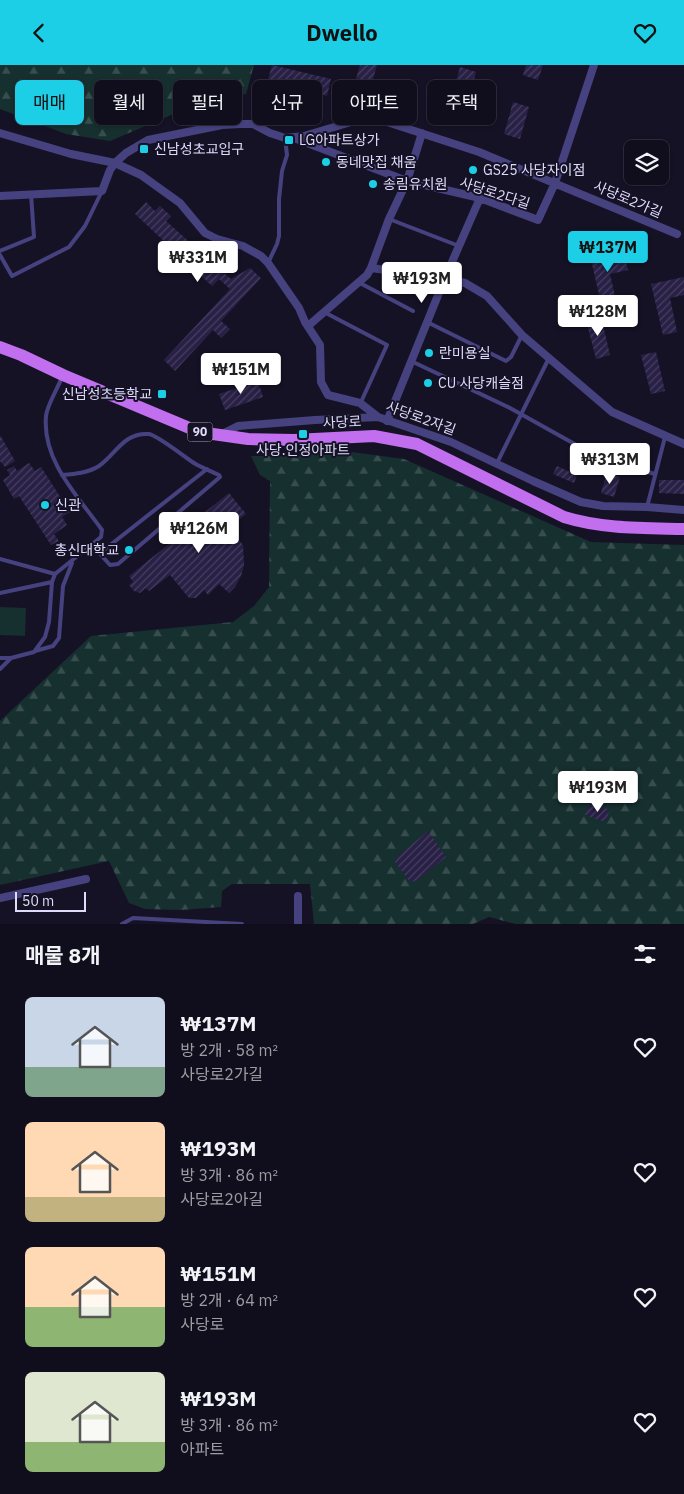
<!DOCTYPE html>
<html lang="ko">
<meta charset="utf-8">
<style>
body{margin:0;font-family:"IBM Plex Sans","Noto Sans KR",sans-serif;background:#1e1c29;color:#f1f3f6;height:100vh;display:flex;flex-direction:column;font-size:19px;white-space:nowrap}
*{box-sizing:border-box;margin:0}
p{font-size:16px;color:#9c9ca3}
.icon{flex:none;width:28px;height:28px;fill:none;stroke:currentColor;stroke-width:2;stroke-linecap:round;stroke-linejoin:round}
.map{position:relative;height:859px;overflow:hidden}
.sheet{display:flex;flex-direction:column;background:#100e1c;flex:1}
.sheet>*{flex:none}
.banner{position:absolute;left:15px;top:15px;width:655px;height:45px;display:flex;gap:10px}
.controls{position:absolute;left:624px;top:75px;display:grid;gap:10px}
.controls a{display:grid;place-items:center;width:45px;height:45px;border-radius:8px;background:#100e1c;box-shadow:0 1px 4px #0004,0 0 0 1px #302e3b;font-size:25px}
.scale{position:absolute;left:15px;bottom:12px;width:71px;box-sizing:border-box;padding-left:5px;border:2px solid #dfdbfb;border-top:0;font-size:14px;line-height:18px;white-space:nowrap;color:#dfdbfb;-webkit-text-stroke:4px #161226;paint-order:stroke}
.price{position:absolute;translate:-50% -42px;padding:0 11px;border-radius:5px;background:#fff;color:#222;font-size:16px;line-height:32px;filter:drop-shadow(0 1px 2px #0008)}
.price::after{content:'';position:absolute;left:50%;top:30px;width:15px;height:11px;margin-left:-8px;background:inherit;clip-path:polygon(0 0,100% 0,50% 100%)}
.price.selected{background:#1ccfe6;color:#111}
ul{padding:0;list-style:none}
li{display:flex;align-items:center;gap:15px;height:125px;padding:0 25px}
li span{display:grid;place-items:center;flex:none;width:140px;height:100px;border-radius:8px;color:#555}
li>.icon{margin-inline-start:auto}
span .icon{width:60px;height:60px;fill:#fffc;stroke-width:1}
li b{font-size:21px}
h2{display:flex;justify-content:space-between;align-items:center;height:60px;padding:0 25px;font-size:21px}
.pill{padding:0 18px;border-radius:8px;background:#100e1c;box-shadow:0 1px 4px #0004,0 0 0 1px #302e3b;font-size:18px;line-height:45px}
.pill.selected{background:#1ccfe6;color:#111}
header{display:flex;justify-content:space-between;align-items:center;height:65px;padding:0 25px;background:#1ccfe6;color:#111;font-size:22px;font-weight:700}
.map>svg:first-child{display:block}
.forest{fill:url(#forest-firs)}
.pitch{fill:#162f2f}
.building{fill:url(#building-hatch)}
.lines{fill:none;stroke-linecap:round;stroke-linejoin:round}
.service{stroke:#464280;stroke-width:4}
.minor{stroke:#464280;stroke-width:8}
.primary{stroke:#c16eef;stroke-width:12}
.poi-dot{fill:#1ccfe6;stroke:#161226;stroke-width:2}
.labels{text-anchor:middle;stroke-width:4;stroke-linejoin:round;paint-order:stroke}
.shield{fill:#161226;stroke:#a39fbb;stroke-width:1}
.shield-label{font-size:12px;font-weight:bold;fill:#dfdbfb}
.poi-label{font-size:14px;fill:#dfdbfb;stroke:#161226;text-anchor:start}
.street-label{font-size:14px;fill:#dfdbfb;stroke:#161226}
</style>
<header><svg class="icon" aria-label="back" viewBox="0 0 24 24"><path d="M15 5l-7 7 7 7"/></svg>Dwello<svg class="icon" aria-label="heart" viewBox="0 0 24 24"><path d="M12 20l-8-8c-3-5 5-10 8-4 3-6 11-1 8 4z"/></svg></header>
<div class="map">
<svg width="684" height="859" viewBox="0 0 684 859">
<defs>
<pattern id="forest-firs" width="22" height="20" patternUnits="userSpaceOnUse" patternTransform="scale(1.25)"><rect width="22" height="20" fill="#162f2f"/><path d="M5 1l3.5 6h-7zM16 11l3.5 6h-7z" fill="#374d4e"/></pattern>
<pattern id="building-hatch" width="6" height="6" patternUnits="userSpaceOnUse" patternTransform="scale(1.25)"><rect width="6" height="6" fill="#282045"/><path d="M-1 1l2-2M0 6l6-6M5 7l2-2" fill="none" stroke="#474061"/></pattern>
</defs>
<rect width="100%" height="100%" fill="#161226"/>
<path class="forest" d="M 0,0 L 254,0 L 246,29 L 211,33 L 110,76 L 66,69 L 0,44 Z
M 336,385 L 404,394 L 591,477 L 684,480 L 684,859 L 516,859 L 489,852 L 473,859 L 314,859 L 310,819 L 232,819 L 222,826 L 221,842 L 180,845 L 145,844 L 129,838 L 109,796 L 0,820 L 0,656 L 91,571 L 233,557 L 254,541 L 269,522 L 270,416 L 260,410 L 251,391 L 284,391 Z"/>
<path class="pitch" d="M 0,542 L 26,543 L 25,571 L 0,570 Z"/>
<path class="building" d="M 272,0 L 331,14 L 327,31 L 268,15 Z
M 360,0 L 377,0 L 367,35 L 351,31 Z
M 526,0 L 543,0 L 538,15 L 523,10 Z
M 460,2 L 476,7 L 463,53 L 447,49 Z
M 513,37 L 529,42 L 520,74 L 504,69 Z
M 146,137 L 155,146 L 160,141 L 171,151 L 166,156 L 231,214 L 250,203 L 261,213 L 221,256 L 230,264 L 221,273 L 213,265 L 175,306 L 164,295 L 230,224 L 219,214 L 212,221 L 135,149 Z
M 624,188 L 628,205 L 610,209 L 615,231 L 600,234 L 591,195 Z
M 684,212 L 684,230 L 670,233 L 677,267 L 663,270 L 651,219 Z
M 601,251 L 610,290 L 596,294 L 586,255 Z
M 656,287 L 665,326 L 651,329 L 641,290 Z
M 258,316 L 263,332 L 225,345 L 219,329 Z
M 0,370 L 15,396 L 5,402 L 0,396 Z
M 29,398 L 35,406 L 41,402 L 70,447 L 62,452 L 67,460 L 54,469 L 59,476 L 51,480 L 19,431 L 14,434 L 3,415 L 10,410 L 7,405 L 14,401 L 17,406 Z
M 557,401 L 577,410 L 574,418 L 553,409 Z
M 607,408 L 620,412 L 614,432 L 601,428 Z
M 659,415 L 684,415 L 684,429 L 659,428 Z
M 229,428 L 246,449 L 229,463 L 243,480 L 244,500 L 241,511 L 235,522 L 229,528 L 219,519 L 208,530 L 204,525 L 196,533 L 189,533 L 170,510 L 149,526 L 146,523 L 140,528 L 134,526 L 129,520 L 133,517 L 129,511 L 169,479 L 165,473 L 189,455 L 191,458 Z
M 590,738 L 610,745 L 605,757 L 585,750 Z
M 428,766 L 446,792 L 418,815 L 410,817 L 395,797 L 399,790 Z"/>
<g class="lines">
<path class="service" d="M 389,154 L 459,181
M 0,186 L 34,172 L 31,129
M 0,190 L 12,211 L 69,182 L 85,161 L 102,126
M 268,198 L 277,179 L 279,171 L 279,134 L 282,106 L 287,90 L 285,73
M 358,217 L 413,246
M 324,247 L 387,280 L 361,337
M 427,257 L 506,296 L 511,292 L 522,270
M 411,296 L 510,343 L 580,382 L 611,397 L 655,409
M 497,398 L 549,293
M 62,410 C 75,409 88,408 99,401 C 116,389 124,367 149,369 C 157,370 186,393 194,398 C 202,403 211,406 219,410 L 220,412 L 118,499 L 110,500 L 93,481
M 647,442 L 665,372
M 100,488 L 207,404
M 0,494 L 55,509
M 0,528 L 52,517
M 35,586 L 53,581 L 59,573 L 63,521 L 72,498
M 0,593 L 11,593
M 0,604 L 11,593 L 34,587 L 45,572 L 49,557 L 52,517 L 55,509 L 101,472 L 102,465 C 78,431 42,396 46,351 C 47,340 58,323 62,312
M 122,859 L 133,853 L 242,859"/>
<path class="minor" d="M 0,68 L 71,89 L 115,98 L 141,110 L 180,138 L 205,168 L 217,174 L 243,181 L 261,191 L 268,198 L 299,243 L 305,257 L 320,280 L 321,317 L 328,330 L 360,338 L 378,352 L 451,377 L 533,416 L 581,437 L 603,441 L 647,442 L 684,445
M 294,73 L 407,116 L 480,133 L 538,155 L 555,118 L 594,0
M 0,131 L 102,126 L 110,105 L 115,98 L 126,88 L 148,75 L 222,60 L 240,59 L 253,59 L 270,68 L 285,73 L 304,71 L 351,57 L 367,55 L 387,57 L 479,87 L 677,169
M 371,203 L 445,213 L 465,218 L 487,231 L 522,270 L 612,347 L 684,379
M 308,261 L 367,210 L 371,203 L 389,154 L 407,116 L 422,68
M 387,356 L 445,213 L 480,133
M 220,370 L 238,361 L 315,355 L 378,352
M 0,833 L 86,814
M 298,859 L 298,831"/>
<path class="primary" d="M 0,282 L 21,290 L 63,310 L 199,367 L 248,374 L 294,375 L 374,371 L 417,379 L 564,452 C 603,464 643,463 684,464"/>
</g>
<g class="poi-dot">
<rect x="284" y="70" width="10" height="10" rx="2.5"/>
<rect x="139" y="79" width="10" height="10" rx="2.5"/>
<circle cx="326" cy="97" r="5"/>
<circle cx="473" cy="105" r="5"/>
<circle cx="373" cy="119" r="5"/>
<circle cx="429" cy="288" r="5"/>
<circle cx="428" cy="318" r="5"/>
<rect x="157" y="324" width="10" height="10" rx="2.5"/>
<rect x="298" y="364" width="10" height="10" rx="2.5"/>
<circle cx="45" cy="440" r="5"/>
<circle cx="129" cy="485" r="5"/>
</g>
<g class="labels">
<rect class="shield" x="187.5" y="357.5" width="25" height="19" rx="4"/>
<g class="shield-label">
<text x="200" y="371">90</text>
</g>
<g class="poi-label">
<text x="299" y="80">LG아파트상가</text>
<text x="154" y="89">신남성초교입구</text>
<text x="336" y="102">동네맛집 채움</text>
<text x="483" y="110">GS25 사당자이점</text>
<text x="383" y="124">송림유치원</text>
<text x="439" y="293">란미용실</text>
<text x="438" y="323">CU 사당캐슬점</text>
<text x="152" y="334" text-anchor="end">신남성초등학교</text>
<text x="303" y="390" text-anchor="middle">사당.인정아파트</text>
<text x="55" y="445">신관</text>
<text x="119" y="490" text-anchor="end">총신대학교</text>
</g>
<g class="street-label">
<text transform="translate(495 128) rotate(18)" y="5">사당로2다길</text>
<text transform="translate(628 134) rotate(23)" y="5">사당로2가길</text>
<text transform="translate(421 353) rotate(20)" y="5">사당로2자길</text>
<text transform="translate(342 357) rotate(-3)" y="5">사당로</text>
</g>
</g>
</svg>
<div class="controls">
<a><svg class="icon" aria-label="layers" viewBox="0 0 24 24"><path d="M12 4l9 5-9 5-9-5zM3 14l9 5 9-5"/></svg></a>
</div>
<div class="scale">50 m</div>
<b class="price selected" style="left:608px;top:208px">₩137M</b>
<b class="price" style="left:198px;top:218px">₩331M</b>
<b class="price" style="left:422px;top:239px">₩193M</b>
<b class="price" style="left:598px;top:272px">₩128M</b>
<b class="price" style="left:241px;top:330px">₩151M</b>
<b class="price" style="left:610px;top:420px">₩313M</b>
<b class="price" style="left:199px;top:489px">₩126M</b>
<b class="price" style="left:598px;top:748px">₩193M</b>
<div class="banner">
<a class="pill selected">매매</a>
<a class="pill">월세</a>
<a class="pill">필터</a>
<a class="pill">신규</a>
<a class="pill">아파트</a>
<a class="pill">주택</a>
</div>
</div>
<section class="sheet">
<h2>매물 8개<svg class="icon" aria-label="filters" viewBox="0 0 24 24"><path d="M4 7h16M4 17h16"/><circle cx="9" cy="7" r="2"/><circle cx="15" cy="17" r="2"/></svg></h2>
<ul>
<li><span style="background:linear-gradient(#c9d6e8 70%,#7fa58c 0)"><svg class="icon" aria-label="home" viewBox="0 0 24 24"><path d="M3 11l9-7 9 7M6 9v11h12V9"/></svg></span><div><b>₩137M</b><p>방 2개 · 58 m²</p><p>사당로2가길</p></div><svg class="icon" aria-label="heart" viewBox="0 0 24 24"><path d="M12 20l-8-8c-3-5 5-10 8-4 3-6 11-1 8 4z"/></svg></li>
<li><span style="background:linear-gradient(#ffd9b3 75%,#c2b280 0)"><svg class="icon" aria-label="home" viewBox="0 0 24 24"><path d="M3 11l9-7 9 7M6 9v11h12V9"/></svg></span><div><b>₩193M</b><p>방 3개 · 86 m²</p><p>사당로2아길</p></div><svg class="icon" aria-label="heart" viewBox="0 0 24 24"><path d="M12 20l-8-8c-3-5 5-10 8-4 3-6 11-1 8 4z"/></svg></li>
<li><span style="background:linear-gradient(#ffd9b3 60%,#8fb573 0)"><svg class="icon" aria-label="home" viewBox="0 0 24 24"><path d="M3 11l9-7 9 7M6 9v11h12V9"/></svg></span><div><b>₩151M</b><p>방 2개 · 64 m²</p><p>사당로</p></div><svg class="icon" aria-label="heart" viewBox="0 0 24 24"><path d="M12 20l-8-8c-3-5 5-10 8-4 3-6 11-1 8 4z"/></svg></li>
<li><span style="background:linear-gradient(#dfe7d0 70%,#8fb573 0)"><svg class="icon" aria-label="home" viewBox="0 0 24 24"><path d="M3 11l9-7 9 7M6 9v11h12V9"/></svg></span><div><b>₩193M</b><p>방 3개 · 86 m²</p><p>아파트</p></div><svg class="icon" aria-label="heart" viewBox="0 0 24 24"><path d="M12 20l-8-8c-3-5 5-10 8-4 3-6 11-1 8 4z"/></svg></li>
</ul>
</section>
